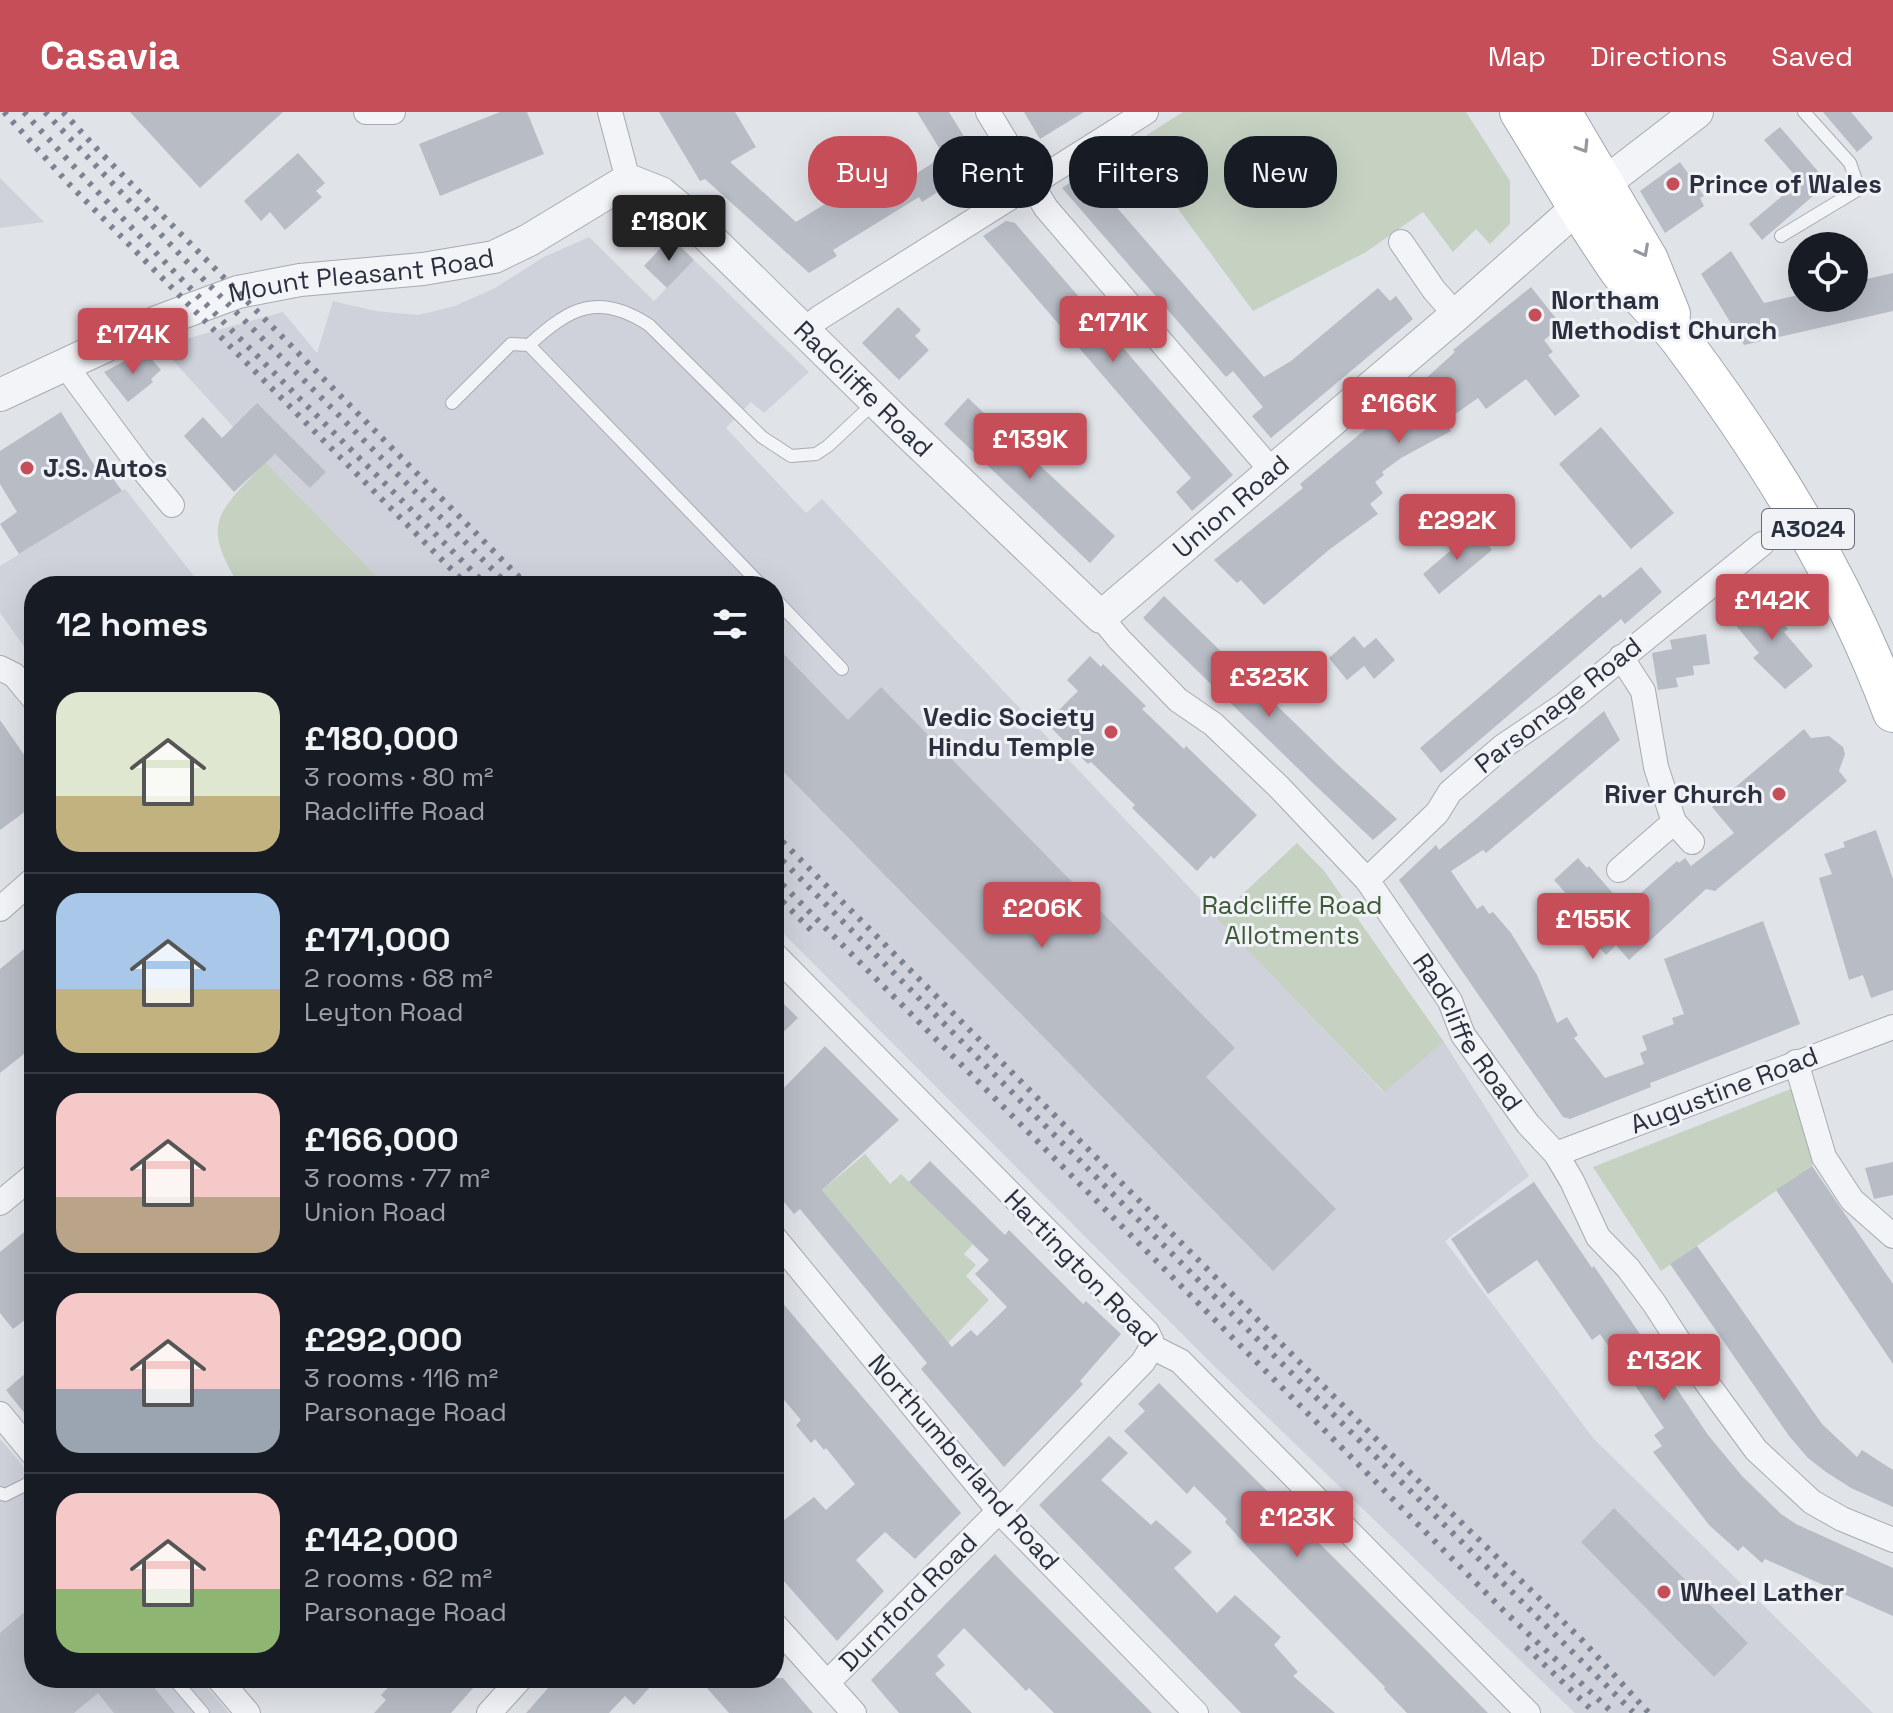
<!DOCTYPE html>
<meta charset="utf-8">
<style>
body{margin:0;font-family:"Space Grotesk",sans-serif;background:#20242c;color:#f1f3f6;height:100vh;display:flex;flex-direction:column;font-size:30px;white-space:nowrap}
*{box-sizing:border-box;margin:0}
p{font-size:26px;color:#9ea1a6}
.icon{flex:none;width:44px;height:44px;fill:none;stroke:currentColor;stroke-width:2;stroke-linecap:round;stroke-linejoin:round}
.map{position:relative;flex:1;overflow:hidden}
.drawer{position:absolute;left:24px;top:464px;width:760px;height:1112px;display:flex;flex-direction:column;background:#171b24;border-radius:32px;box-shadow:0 8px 32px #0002}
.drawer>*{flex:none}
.top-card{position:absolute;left:808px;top:24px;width:760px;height:72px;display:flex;gap:16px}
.tools{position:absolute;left:1788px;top:120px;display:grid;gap:16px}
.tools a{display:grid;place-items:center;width:80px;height:80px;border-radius:50%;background:#171b24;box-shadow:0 8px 32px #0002;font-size:40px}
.price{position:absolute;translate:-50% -68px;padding:0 18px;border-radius:8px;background:#c54e59;color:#fff;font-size:26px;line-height:52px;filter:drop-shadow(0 2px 4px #0008)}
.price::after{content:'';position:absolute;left:50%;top:48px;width:24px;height:18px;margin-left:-12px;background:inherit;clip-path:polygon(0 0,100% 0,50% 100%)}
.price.active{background:#222;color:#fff}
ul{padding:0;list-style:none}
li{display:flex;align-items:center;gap:24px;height:200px;padding:0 32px}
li+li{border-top:2px solid #363941}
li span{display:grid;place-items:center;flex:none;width:224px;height:160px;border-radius:24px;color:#555}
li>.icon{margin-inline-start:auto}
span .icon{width:96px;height:96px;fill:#fffc;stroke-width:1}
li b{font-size:34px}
h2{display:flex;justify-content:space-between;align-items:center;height:96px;padding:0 32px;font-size:34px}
.chip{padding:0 28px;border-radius:32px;background:#171b24;box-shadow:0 8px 32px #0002;font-size:28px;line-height:72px}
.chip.active{background:#c54e59;color:#fff}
header{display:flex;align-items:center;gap:48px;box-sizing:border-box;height:112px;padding:0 40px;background:#c54e59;color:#fff}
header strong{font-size:38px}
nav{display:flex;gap:44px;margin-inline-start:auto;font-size:28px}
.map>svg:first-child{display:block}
.built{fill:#cfd2da}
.green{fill:#c5d2c2}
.building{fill:#b8bcc5}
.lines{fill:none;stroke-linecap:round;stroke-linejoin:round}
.service-casing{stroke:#a6aab2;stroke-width:14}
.minor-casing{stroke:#a6aab2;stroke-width:26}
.tertiary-casing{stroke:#a6aab2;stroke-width:34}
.primary-casing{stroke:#a1a7b3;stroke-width:42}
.service{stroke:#f3f4f7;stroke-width:12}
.minor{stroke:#f3f4f7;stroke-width:24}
.tertiary{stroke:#f3f4f7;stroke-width:32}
.primary{stroke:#fff;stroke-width:40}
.rail{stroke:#7b8291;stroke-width:6;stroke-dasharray:4 8;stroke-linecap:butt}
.oneway{stroke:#94989f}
.poi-dot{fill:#c54e59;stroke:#f0f2f6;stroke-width:3}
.labels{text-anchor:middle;stroke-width:6;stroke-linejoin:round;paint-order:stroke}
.shield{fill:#f0f2f6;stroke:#656a76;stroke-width:2}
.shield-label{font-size:24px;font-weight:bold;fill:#2a303f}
.poi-label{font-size:26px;font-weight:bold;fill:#2a303f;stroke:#f0f2f6;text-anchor:start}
.street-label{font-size:26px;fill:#2a303f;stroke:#f0f2f6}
.park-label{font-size:26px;fill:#3d5a38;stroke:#f0f2f6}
</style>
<header>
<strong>Casavia</strong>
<nav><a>Map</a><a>Directions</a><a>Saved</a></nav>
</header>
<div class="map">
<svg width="1893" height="1601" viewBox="0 0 1893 1601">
<rect width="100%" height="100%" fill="#e0e3e8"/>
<path class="built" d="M 0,66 L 44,110 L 0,116 Z
M 589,125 L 654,189 L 694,148 L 809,260 L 764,301 L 751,290 L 726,316 L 806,401 L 822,387 L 1383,980 L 1444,930 L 1529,1064 L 1445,1129 L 1593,1326 L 1873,1601 L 1575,1601 L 1208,1248 L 774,812 L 774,474 L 387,474 L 265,350 L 160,234 L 283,200 L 317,241 L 333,189 L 375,199 L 418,203 L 455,194 L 495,176 L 544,145 Z
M 125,377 L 202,474 L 34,474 L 34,548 L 0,501 L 0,454 Z
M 0,1327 L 34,1367 L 34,1566 L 199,1566 L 229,1601 L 0,1601 Z"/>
<path class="green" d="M 1183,0 L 1466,0 L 1510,69 L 1510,112 L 1490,132 L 1476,117 L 1453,140 L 1423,100 L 1366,140 L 1253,199 L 1131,33 Z
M 265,350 L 387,474 L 240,474 C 199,410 219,400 265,350 Z
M 1297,731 L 1325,760 L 1444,930 L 1384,980 L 1217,806 Z
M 1793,976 L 1813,1053 L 1661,1159 L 1593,1055 Z
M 865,1042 L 890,1072 L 901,1062 L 973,1132 L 964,1142 L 976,1153 L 966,1164 L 989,1188 L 948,1231 L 822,1078 Z"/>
<path class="building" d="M 130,0 L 283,0 L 200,76 Z
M 500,0 L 527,0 L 544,42 L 440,84 L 419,32 Z
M 659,0 L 735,0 L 756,35 L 730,50 L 796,110 L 886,54 L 898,73 L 944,44 L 917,0 L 949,0 L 987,62 L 963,76 L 958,67 L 922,90 L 919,85 L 833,138 L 837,144 L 809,161 L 705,67 L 700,69 Z
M 1024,0 L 1084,0 L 1040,27 Z
M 1823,0 L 1851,0 L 1873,26 L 1857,40 Z
M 1780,15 L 1828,71 L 1762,128 L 1749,112 L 1800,69 L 1764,28 Z
M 298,41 L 325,71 L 316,79 L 322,85 L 285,118 L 270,100 L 261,109 L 244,89 Z
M 1680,50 L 1704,84 L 1700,86 L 1704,94 L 1665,121 L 1640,79 Z
M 1086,60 L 1264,265 L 1291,249 L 1378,176 L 1390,189 L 1396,184 L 1413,207 L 1271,326 L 1252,304 L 1263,295 L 1233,259 L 1226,265 L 1062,76 Z
M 1006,109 L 1015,111 L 1233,363 L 1192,399 L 1176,380 L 1191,366 L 983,124 Z
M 671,125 L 694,148 L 667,176 L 644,154 Z
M 1731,139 L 1764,191 L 1802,182 L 1802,186 L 1854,186 L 1854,170 L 1893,161 L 1893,199 L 1744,233 L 1701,162 Z
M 1531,175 L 1562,214 L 1544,228 L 1553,240 L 1548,243 L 1580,284 L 1555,304 L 1526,267 L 1486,297 L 1478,286 L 1444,310 L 1451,319 L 1401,346 L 1382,360 L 1384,363 L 1375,370 L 1383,381 L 1370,392 L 1378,402 L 1330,437 L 1264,493 L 1241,468 L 1237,471 L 1214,448 L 1303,376 L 1300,372 L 1423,269 L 1455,240 L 1453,238 Z
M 898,195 L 921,218 L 915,224 L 929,238 L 899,268 L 862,231 Z
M 146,241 L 161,258 L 151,267 L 153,270 L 128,290 L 104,260 L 134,244 L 138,248 Z
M 968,286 L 1115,424 L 1090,451 L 944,312 Z
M 257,291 L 326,360 L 310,376 L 275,342 L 234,380 L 184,324 L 203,305 L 222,326 Z
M 61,300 L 94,353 L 100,348 L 122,379 L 19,442 L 0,412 L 17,400 L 0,372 L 0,339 Z
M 1601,315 L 1674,401 L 1631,437 L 1559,352 Z
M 1475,418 L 1492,438 L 1439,482 L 1423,462 Z
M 1641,455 L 1662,480 L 1625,512 L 1621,507 L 1441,661 L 1420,636 L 1600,482 L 1603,486 Z
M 1766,481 L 1779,497 L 1774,501 L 1788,517 L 1784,520 L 1813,554 L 1785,577 L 1753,546 L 1759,541 L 1733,510 Z
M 1164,484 L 1337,652 L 1397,707 L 1373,728 L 1316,674 L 1143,506 Z
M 1706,522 L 1710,552 L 1693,554 L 1694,563 L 1676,566 L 1678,575 L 1658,578 L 1652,541 L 1672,537 L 1670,528 Z
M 1354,524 L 1364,536 L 1376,526 L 1395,548 L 1374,567 L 1364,554 L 1347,568 L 1329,546 Z
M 774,532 L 848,608 L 881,575 L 1235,936 L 1206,965 L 1336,1097 L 1273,1159 L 774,650 Z
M 1090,544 L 1101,555 L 1103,552 L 1146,594 L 1142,597 L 1184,637 L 1186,634 L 1257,703 L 1214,747 L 1211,744 L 1197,759 L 1132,696 L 1135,693 L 1091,650 L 1088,652 L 1046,611 L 1078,579 L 1067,568 Z
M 1604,599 L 1620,628 L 1486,741 L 1483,738 L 1451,759 L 1477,797 L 1483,793 L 1489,802 L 1493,800 L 1511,821 L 1537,863 L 1557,911 L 1567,905 L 1578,923 L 1574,926 L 1605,966 L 1644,952 L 1640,941 L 1647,938 L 1642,924 L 1674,912 L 1672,906 L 1684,902 L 1664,847 L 1763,809 L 1800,912 L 1653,970 L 1650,971 L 1651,975 L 1570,1007 L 1563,1005 L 1399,768 L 1436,733 L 1439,738 Z
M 0,608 L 34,657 L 34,693 L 0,718 Z
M 1804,617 L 1811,626 L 1829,624 L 1843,635 L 1845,642 L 1839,659 L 1847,669 L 1715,779 L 1706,777 L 1629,848 L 1616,833 L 1606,843 L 1575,808 L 1583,801 L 1554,768 L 1578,746 L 1587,756 L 1589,754 L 1625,795 L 1677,749 L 1679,751 L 1685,746 L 1691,754 L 1734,721 L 1712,695 Z
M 1876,718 L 1893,767 L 1893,878 L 1871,886 L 1863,863 L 1849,868 L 1819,766 L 1832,762 L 1824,742 L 1845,735 L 1843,730 Z
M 34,829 L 34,934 L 0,961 L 0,857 Z
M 774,882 L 798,906 L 774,929 Z
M 825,934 L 899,1008 L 822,1078 L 952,1235 L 971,1218 L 977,1224 L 1007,1195 L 975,1162 L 989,1148 L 909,1070 L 930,1049 L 1005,1123 L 1009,1118 L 1083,1192 L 1086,1189 L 1121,1222 L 1080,1269 L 1083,1272 L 1004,1355 L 921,1257 L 927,1251 L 800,1097 L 794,1102 L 774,1078 L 774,986 Z
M 1893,1050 L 1893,1083 L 1874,1087 L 1865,1056 Z
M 1812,1054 L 1893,1172 L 1893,1252 L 1776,1078 Z
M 1534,1070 L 1592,1156 L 1594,1154 L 1708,1323 L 1742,1364 L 1781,1402 L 1796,1412 L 1893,1456 L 1893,1504 L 1765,1447 L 1762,1451 L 1743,1434 L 1738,1439 L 1709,1413 L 1653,1340 L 1662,1334 L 1654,1323 L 1664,1316 L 1600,1222 L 1592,1228 L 1537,1148 L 1488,1182 L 1451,1127 Z
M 34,1112 L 34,1201 L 13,1217 L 0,1201 L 0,1140 Z
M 1697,1134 L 1822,1312 L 1857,1345 L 1862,1338 L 1893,1358 L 1893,1395 L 1851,1376 L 1826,1360 L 1808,1346 L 1789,1324 L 1670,1152 Z
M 774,1181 L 961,1401 L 915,1447 L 885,1420 L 856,1448 L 884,1479 L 837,1529 L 774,1458 L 774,1416 L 814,1385 L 826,1398 L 855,1372 L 826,1336 L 824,1338 L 815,1327 L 811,1331 L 796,1313 L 801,1308 L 774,1276 Z
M 34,1254 L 34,1313 L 6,1278 Z
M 1159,1271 L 1421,1533 L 1488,1601 L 1407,1601 L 1384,1577 L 1385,1575 L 1253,1441 L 1225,1410 L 1227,1407 L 1194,1374 L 1187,1382 L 1124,1319 L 1145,1299 L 1138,1292 Z
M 1109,1324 L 1128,1341 L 1101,1368 L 1151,1413 L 1156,1408 L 1192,1440 L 1174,1456 L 1217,1501 L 1235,1483 L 1281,1525 L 1274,1533 L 1298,1560 L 1293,1564 L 1335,1601 L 1241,1601 L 1039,1393 Z
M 1614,1396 L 1748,1531 L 1714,1565 L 1581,1430 Z
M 995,1442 L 1012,1460 L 1152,1601 L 1054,1601 L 1029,1576 L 1026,1579 L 964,1516 L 937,1544 L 945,1553 L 935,1562 L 972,1601 L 899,1601 L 871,1568 Z
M 34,1492 L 34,1566 L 146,1566 L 175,1601 L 114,1601 L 98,1581 L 74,1601 L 0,1601 L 0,1521 Z
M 397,1566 L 482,1566 L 451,1601 L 374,1601 L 386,1588 L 381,1583 Z
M 557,1566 L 658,1566 L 634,1593 L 625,1584 L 609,1601 L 526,1601 Z
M 698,1566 L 783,1566 L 813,1601 L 729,1601 Z"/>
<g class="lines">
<defs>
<path id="service" d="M 1781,124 L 1859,77 L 1850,51 L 1804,0
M 529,233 L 762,474
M 452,291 L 511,232 L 529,233 C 570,195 599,180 649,213 L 762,325 L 791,344 L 816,342 L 828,334 L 876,289
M 774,486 L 842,557
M 0,1381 L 5,1383 L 27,1372 L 34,1365
M 173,1566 L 203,1601"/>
<g id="minor">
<path d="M 366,0 L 393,0"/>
<path d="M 610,0 L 628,68"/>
<path d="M 988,0 L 1046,96 L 1272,359"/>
<path d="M 1401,130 L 1434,178 L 1456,203"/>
<path d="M 804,218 L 819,206 L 1146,0"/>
<path d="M 65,253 L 136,349 L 172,393"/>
<path id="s1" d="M 1101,505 L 1119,527 L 1178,588 L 1213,612 L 1279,675 L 1367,768 L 1450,889 L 1463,923 L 1528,1012 L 1556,1042 L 1572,1069 L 1598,1125 L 1628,1156 L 1654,1191 L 1696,1256 L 1756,1338 L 1812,1390 L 1842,1407 L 1893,1428"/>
<path d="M 1621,545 L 1643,579 L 1656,655 L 1674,710"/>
<path d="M 0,556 L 14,563 L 34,587"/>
<path d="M 1619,758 L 1674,710 L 1692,730"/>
<path d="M 1367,768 L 1437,701 L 1450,680 L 1502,635 L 1564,593 L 1762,432"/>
<path d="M 0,797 L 34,767"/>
<path d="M 774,842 L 1147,1220 L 1151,1228 L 1152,1235"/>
<path d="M 1796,950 L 1824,1045 L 1852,1088 L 1893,1124"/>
<path d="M 1556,1042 L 1893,915"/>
<path d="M 0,1091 L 34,1063"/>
<path d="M 774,1125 L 999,1399 L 1196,1601"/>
<path d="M 1152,1235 L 1180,1249 L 1528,1601"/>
<path d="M 0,1302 L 34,1343"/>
<path d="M 774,1512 L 854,1601"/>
<path d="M 218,1566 L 248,1601"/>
<path d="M 828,1570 L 999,1399 L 1143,1250 L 1152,1235"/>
<path d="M 489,1601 L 521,1566"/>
</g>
<g id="tertiary">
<path id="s2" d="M 0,283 L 157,210 L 238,180 L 300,168 L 423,157 L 494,145 L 529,128 L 628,68 L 661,81 L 678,95 L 900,313 L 1101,505 L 1456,203 L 1605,71 L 1697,0"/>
</g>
<path id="primary" d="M 1520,0 C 1553,53 1584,108 1620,159 C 1638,184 1662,203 1680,227 C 1767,343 1842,464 1893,600
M 1561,0 L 1648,148 L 1670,202"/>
</defs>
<use href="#service" class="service-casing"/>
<use href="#minor" class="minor-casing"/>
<use href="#tertiary" class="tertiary-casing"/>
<use href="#primary" class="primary-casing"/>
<use href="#service" class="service"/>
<use href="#minor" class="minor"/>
<use href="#tertiary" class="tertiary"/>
<use href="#primary" class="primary"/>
<path class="rail" d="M 4,0 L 68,71 L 468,474
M 24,0 C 172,164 332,317 487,474
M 45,0 L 206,170 L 509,474
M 63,0 L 97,37 L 528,474
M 774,721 L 1393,1344 L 1582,1528 L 1649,1601
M 774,740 L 1212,1182 L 1633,1600
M 774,764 L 1505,1500 L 1613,1601
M 774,781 L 811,818
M 1526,1535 L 1595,1601"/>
</g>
<defs><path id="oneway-chevron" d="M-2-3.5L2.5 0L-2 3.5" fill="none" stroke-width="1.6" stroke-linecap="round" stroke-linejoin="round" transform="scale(2)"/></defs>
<g class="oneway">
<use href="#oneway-chevron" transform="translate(1583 35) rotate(58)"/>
<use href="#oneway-chevron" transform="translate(1643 139) rotate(62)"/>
</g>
<g class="poi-dot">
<circle cx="1673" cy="72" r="8"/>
<circle cx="1535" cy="203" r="8"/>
<circle cx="27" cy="356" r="8"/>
<circle cx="1111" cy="620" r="8"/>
<circle cx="1779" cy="682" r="8"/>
<circle cx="1664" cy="1480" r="8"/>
</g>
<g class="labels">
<rect class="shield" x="1762" y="397" width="92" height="40" rx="6"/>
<g class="shield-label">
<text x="1808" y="425">A3024</text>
</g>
<g class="poi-label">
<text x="1689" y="81">Prince of Wales</text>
<text x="1551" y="197">Northam<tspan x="1551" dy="30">Methodist Church</tspan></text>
<text x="43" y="365">J.S. Autos</text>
<text x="1095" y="614" text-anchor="end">Vedic Society<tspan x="1095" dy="30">Hindu Temple</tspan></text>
<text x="1763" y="691" text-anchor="end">River Church</text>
<text x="1680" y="1489">Wheel Lather</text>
</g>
<g class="street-label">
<text dy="9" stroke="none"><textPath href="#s2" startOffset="384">Mount Pleasant Road</textPath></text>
<text dy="9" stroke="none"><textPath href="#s2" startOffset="990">Radcliffe Road</textPath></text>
<text dy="9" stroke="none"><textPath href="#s2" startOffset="1490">Union Road</textPath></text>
<text transform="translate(1558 593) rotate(-38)" y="9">Parsonage Road</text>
<text dy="9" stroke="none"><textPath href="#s1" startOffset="558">Radcliffe Road</textPath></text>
<text transform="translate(1724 978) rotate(-21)" y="9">Augustine Road</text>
<text transform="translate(1081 1156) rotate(46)" y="9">Hartington Road</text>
<text transform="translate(964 1350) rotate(49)" y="9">Northumberland Road</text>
<text transform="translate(908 1490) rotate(-45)" y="9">Durnford Road</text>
</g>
<g class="park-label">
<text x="1292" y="802">Radcliffe Road<tspan x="1292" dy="30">Allotments</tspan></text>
</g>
</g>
</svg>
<div class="tools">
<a><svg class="icon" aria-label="locate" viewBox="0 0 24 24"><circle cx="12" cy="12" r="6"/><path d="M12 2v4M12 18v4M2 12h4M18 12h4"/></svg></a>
</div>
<b class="price active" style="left:669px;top:151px">£180K</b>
<b class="price" style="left:1113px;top:252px">£171K</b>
<b class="price" style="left:133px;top:264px">£174K</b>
<b class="price" style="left:1399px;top:333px">£166K</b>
<b class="price" style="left:1030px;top:369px">£139K</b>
<b class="price" style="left:1457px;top:450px">£292K</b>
<b class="price" style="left:1772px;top:530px">£142K</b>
<b class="price" style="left:1269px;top:607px">£323K</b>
<b class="price" style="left:1042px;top:838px">£206K</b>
<b class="price" style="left:1593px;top:849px">£155K</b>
<b class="price" style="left:1664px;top:1290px">£132K</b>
<b class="price" style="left:1297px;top:1447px">£123K</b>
<div class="top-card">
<a class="chip active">Buy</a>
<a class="chip">Rent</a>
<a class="chip">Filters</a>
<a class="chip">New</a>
</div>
<section class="drawer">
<h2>12 homes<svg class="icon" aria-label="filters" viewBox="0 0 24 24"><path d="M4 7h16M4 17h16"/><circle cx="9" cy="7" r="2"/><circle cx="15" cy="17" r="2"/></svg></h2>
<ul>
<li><span style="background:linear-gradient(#dfe7d0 65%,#c2b280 0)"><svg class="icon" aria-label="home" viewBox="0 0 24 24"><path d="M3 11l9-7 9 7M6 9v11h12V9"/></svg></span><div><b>£180,000</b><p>3 rooms · 80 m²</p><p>Radcliffe Road</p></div></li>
<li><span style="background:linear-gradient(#a9c7e8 60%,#c2b280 0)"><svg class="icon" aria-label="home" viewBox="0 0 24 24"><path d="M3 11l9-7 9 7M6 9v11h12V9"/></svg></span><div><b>£171,000</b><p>2 rooms · 68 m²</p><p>Leyton Road</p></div></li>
<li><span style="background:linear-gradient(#f6c9c9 65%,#b9a48a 0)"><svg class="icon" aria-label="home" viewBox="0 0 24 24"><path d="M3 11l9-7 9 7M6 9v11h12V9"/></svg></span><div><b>£166,000</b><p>3 rooms · 77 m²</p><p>Union Road</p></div></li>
<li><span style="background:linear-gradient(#f6c9c9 60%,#9aa5b1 0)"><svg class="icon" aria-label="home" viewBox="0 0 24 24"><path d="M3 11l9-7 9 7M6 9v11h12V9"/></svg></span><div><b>£292,000</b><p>3 rooms · 116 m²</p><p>Parsonage Road</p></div></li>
<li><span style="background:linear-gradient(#f6c9c9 60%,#8fb573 0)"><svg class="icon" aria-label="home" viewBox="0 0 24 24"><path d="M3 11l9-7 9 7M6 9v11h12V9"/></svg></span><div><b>£142,000</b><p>2 rooms · 62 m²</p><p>Parsonage Road</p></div></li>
</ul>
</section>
</div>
